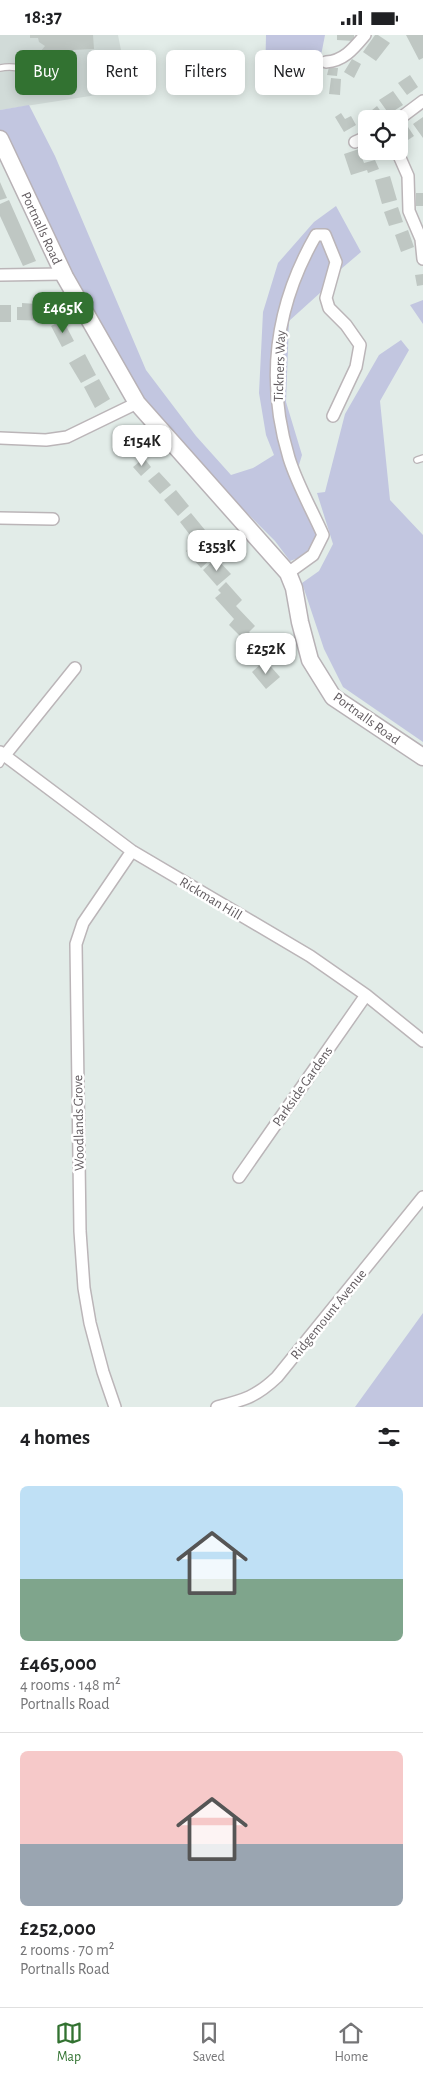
<!DOCTYPE html>
<meta charset="utf-8">
<style>
body{margin:0;font-family:"Alegreya Sans",sans-serif;background:#f2f2f2;color:#202124;height:100vh;display:flex;flex-direction:column;font-size:19px;white-space:nowrap}
*{box-sizing:border-box;margin:0}
p{font-size:16px;color:#757577}
.icon{flex:none;width:28px;height:28px;fill:none;stroke:currentColor;stroke-width:2;stroke-linecap:round;stroke-linejoin:round}
.map{position:relative;height:1372px;overflow:hidden}
.side{display:flex;flex-direction:column;background:#fff;flex:1}
.side>*{flex:none}
.top-card{position:absolute;left:15px;top:15px;width:394px;height:45px;display:flex;gap:10px}
.controls{position:absolute;left:358px;top:75px;display:grid;gap:10px}
.controls a{display:grid;place-items:center;width:50px;height:50px;border-radius:8px;background:#fff;box-shadow:0 2px 12px #0003;font-size:25px}
.price{position:absolute;translate:-50% -42px;padding:0 11px;border-radius:10px;background:#fff;color:#222;font-size:16px;line-height:32px;filter:drop-shadow(0 1px 2px #0008)}
.price::after{content:'';position:absolute;left:50%;top:30px;width:15px;height:11px;margin-left:-8px;background:inherit;clip-path:polygon(0 0,100% 0,50% 100%)}
.price.active{background:#327231;color:#fff}
ul{padding:0;list-style:none}
li{display:grid;align-content:center;gap:10px;height:265px;padding:0 20px}
li+li{border-top:1px solid #e0e0e0}
li span{display:grid;place-items:center;height:155px;border-radius:8px;color:#555}
li>.icon{margin-inline-start:auto}
span .icon{width:90px;height:90px;fill:#fffc;stroke-width:1}
li b{font-size:21px}
h2{display:flex;justify-content:space-between;align-items:center;height:60px;padding:0 20px;font-size:21px}
.chip{padding:0 18px;border-radius:8px;background:#fff;box-shadow:0 2px 12px #0003;font-size:18px;line-height:45px}
.chip.active{background:#327231;color:#fff}
.status{display:flex;justify-content:space-between;align-items:center;height:35px;padding:0 25px;background:#fff;direction:ltr}
.status svg{height:14px;fill:currentColor}
.tab-bar{display:flex;justify-content:space-around;align-items:center;height:70px;border-top:1px solid #e0e0e0;background:#fff;font-size:14px;color:#757577}
.tab-bar a{display:grid;justify-items:center;gap:2px}
.tab-bar .active{color:#327231}
.map>svg:first-child{display:block}
.education{fill:#d1dbd8}
.green{fill:#c2c6e0}
.building{fill:#bfc7c3}
.lines{fill:none;stroke-linecap:round;stroke-linejoin:round}
.lane-casing{stroke:#bbb5b8;stroke-width:8}
.street-casing{stroke:#bbb5b8;stroke-width:14}
.secondary-casing{stroke:#b8b2b6;stroke-width:19}
.lane{stroke:#fff;stroke-width:5.5}
.street{stroke:#fff;stroke-width:11}
.secondary{stroke:#fff;stroke-width:16}
.labels{text-anchor:middle;stroke-width:5;stroke-linejoin:round;paint-order:stroke}
.street-label{font-size:14px;fill:#615b5f;stroke:#fff}
</style>
<div class="status"><b>18:37</b><svg viewBox="0 0 49 12"><path d="M0 12V9h3v3zM5 12V6h3v6zM10 12V3h3v9zM15 12V0h3v12zM26 1h20v11H26zM47 4h2v5h-2z"/></svg></div>
<div class="map">
<svg width="423" height="1372" viewBox="0 0 423 1372">
<rect width="100%" height="100%" fill="#e2ece8"/>
<path class="education" d="M 0,0 L 118,0 L 129,55 L 0,75 Z"/>
<path class="green" d="M 266,0 L 325,0 L 315,51 L 265,47 Z
M 29,70 L 55,121 L 146,335 L 196,401 L 231,440 L 253,433 L 274,420 L 266,400 L 259,358 L 263,277 L 278,228 L 314,187 L 336,171 L 361,217 L 341,234 L 320,258 L 289,286 L 286,367 L 302,420 L 295,443 L 317,500 L 310,519 L 290,526 L 275,506 L 137,368 L 0,104 L 0,75 Z
M 423,265 L 423,289 L 410,270 Z
M 401,305 L 409,315 L 380,366 L 390,465 L 423,500 L 423,707 L 343,652 L 324,614 L 302,548 L 319,536 L 333,509 L 317,458 L 325,457 L 345,379 L 379,320 Z
M 423,1278 L 423,1372 L 355,1372 Z"/>
<path class="building" d="M 30,0 L 93,0 L 94,14 L 73,15 L 74,23 L 58,24 L 58,27 L 40,28 L 40,17 L 45,11 L 39,7 L 38,3 L 30,3 Z
M 337,0 L 354,0 L 354,6 L 337,5 Z
M 375,0 L 378,0 L 390,8 L 376,26 L 363,17 Z
M 406,0 L 423,0 L 423,23 L 419,25 Z
M 352,24 L 361,29 L 354,43 L 344,37 Z
M 329,32 L 338,33 L 337,41 L 327,40 Z
M 410,40 L 418,52 L 407,60 L 398,48 Z
M 331,43 L 341,44 L 340,60 L 329,59 Z
M 393,56 L 403,70 L 389,79 L 379,65 Z
M 377,71 L 384,81 L 380,84 L 369,84 L 366,80 Z
M 341,78 L 345,84 L 351,81 L 356,90 L 344,97 L 335,82 Z
M 423,82 L 423,103 L 413,89 Z
M 408,92 L 414,101 L 402,109 L 399,105 L 399,98 Z
M 359,114 L 364,128 L 375,125 L 379,134 L 368,138 L 367,135 L 351,140 L 344,119 Z
M 372,116 L 389,116 L 391,120 L 385,124 L 382,118 L 375,122 Z
M 390,141 L 397,165 L 382,169 L 375,145 Z
M 0,147 L 7,163 L 0,165 Z
M 416,158 L 423,158 L 423,171 L 416,171 Z
M 9,165 L 36,226 L 23,231 L 0,181 L 0,169 Z
M 398,172 L 403,187 L 389,191 L 384,177 Z
M 408,195 L 414,212 L 401,217 L 395,200 Z
M 423,239 L 423,250 L 417,251 L 415,240 Z
M 22,268 L 37,269 L 37,273 L 49,274 L 49,286 L 17,285 L 17,272 L 22,272 Z
M 0,270 L 11,270 L 11,287 L 0,287 Z
M 63,285 L 74,306 L 62,312 L 51,291 Z
M 85,319 L 96,340 L 81,348 L 69,328 Z
M 99,344 L 110,364 L 95,373 L 84,352 Z
M 128,393 L 139,408 L 125,418 L 114,404 Z
M 144,423 L 151,432 L 141,441 L 133,432 Z
M 159,437 L 171,450 L 160,459 L 148,446 Z
M 176,455 L 189,471 L 178,481 L 164,465 Z
M 191,478 L 205,495 L 193,504 L 180,487 Z
M 200,504 L 214,521 L 201,533 L 186,516 Z
M 216,523 L 231,539 L 217,551 L 203,535 Z
M 226,547 L 242,565 L 236,571 L 255,591 L 249,597 L 269,618 L 256,630 L 241,613 L 247,608 L 229,590 L 234,584 L 215,563 L 221,558 L 218,555 Z
M 265,625 L 280,642 L 266,654 L 252,637 Z"/>
<g class="lines">
<defs>
<path id="lane" d="M 0,33 C 20,29 41,39 59,47
M 417,425 L 423,423
M 0,729 L 5,720"/>
<path id="street" d="M 326,27 C 344,26 354,13 365,0
M 399,84 L 423,66
M 355,107 L 366,102
M 397,116 L 408,141 L 409,176 L 421,204 L 423,224
M 0,240 L 64,239
M 0,403 L 46,405 L 67,402 L 137,368
M 0,483 L 53,484
M 288,538 L 313,520 L 323,500 C 312,475 297,449 289,423 C 265,344 275,271 316,200 L 325,200 L 336,227 L 326,263 L 329,273 L 346,290 L 360,310 L 356,332 L 333,381
M 0,717 L 132,816 L 310,921 L 366,960 L 423,1006
M 5,720 L 75,633
M 239,1142 L 366,960
M 115,1372 L 103,1337 L 90,1288 L 84,1253 L 80,1196 L 76,909 L 83,888 L 132,816
M 217,1372 C 244,1365 256,1362 277,1342 L 423,1162"/>
<path id="secondary" d="M 0,104 L 65,242 L 137,368 L 288,538 L 294,553 L 300,587 L 310,625 L 333,662 L 423,722"/>
</defs>
<use href="#lane" class="lane-casing"/>
<use href="#street" class="street-casing"/>
<use href="#secondary" class="secondary-casing"/>
<use href="#lane" class="lane"/>
<use href="#street" class="street"/>
<use href="#secondary" class="secondary"/>
</g>
<g class="labels">
<g class="street-label">
<text transform="translate(42 193) rotate(65)" y="5">Portnalls Road</text>
<text transform="translate(279 331) rotate(-88)" y="5">Tickners Way</text>
<text transform="translate(367 683) rotate(36)" y="5">Portnalls Road</text>
<text transform="translate(211 863) rotate(31)" y="5">Rickman Hill</text>
<text transform="translate(302 1051) rotate(-55)" y="5">Parkside Gardens</text>
<text transform="translate(78 1088) rotate(-91)" y="5">Woodlands Grove</text>
<text transform="translate(328 1279) rotate(-51)" y="5">Ridgemount Avenue</text>
</g>
</g>
</svg>
<div class="controls">
<a><svg class="icon" aria-label="locate" viewBox="0 0 24 24"><circle cx="12" cy="12" r="6"/><path d="M12 2v4M12 18v4M2 12h4M18 12h4"/></svg></a>
</div>
<b class="price active" style="left:63px;top:299px">£465K</b>
<b class="price" style="left:142px;top:432px">£154K</b>
<b class="price" style="left:217px;top:537px">£353K</b>
<b class="price" style="left:266px;top:640px">£252K</b>
<div class="top-card">
<a class="chip active">Buy</a>
<a class="chip">Rent</a>
<a class="chip">Filters</a>
<a class="chip">New</a>
</div>
</div>
<section class="side">
<h2>4 homes<svg class="icon" aria-label="filters" viewBox="0 0 24 24"><path d="M4 7h16M4 17h16"/><circle cx="9" cy="7" r="2"/><circle cx="15" cy="17" r="2"/></svg></h2>
<ul>
<li><span style="background:linear-gradient(#bfe0f5 60%,#7fa58c 0)"><svg class="icon" aria-label="home" viewBox="0 0 24 24"><path d="M3 11l9-7 9 7M6 9v11h12V9"/></svg></span><div><b>£465,000</b><p>4 rooms · 148 m²</p><p>Portnalls Road</p></div></li>
<li><span style="background:linear-gradient(#f6c9c9 60%,#9aa5b1 0)"><svg class="icon" aria-label="home" viewBox="0 0 24 24"><path d="M3 11l9-7 9 7M6 9v11h12V9"/></svg></span><div><b>£252,000</b><p>2 rooms · 70 m²</p><p>Portnalls Road</p></div></li>
</ul>
</section>
<nav class="tab-bar">
<a class="active"><svg class="icon" aria-label="map" viewBox="0 0 24 24"><path d="M3 6l6-2 6 2 6-2v14l-6 2-6-2-6 2zM9 4v14M15 6v14"/></svg>Map</a>
<a><svg class="icon" aria-label="saved" viewBox="0 0 24 24"><path d="M7 4h10v16l-5-4-5 4z"/></svg>Saved</a>
<a><svg class="icon" aria-label="home" viewBox="0 0 24 24"><path d="M3 11l9-7 9 7M6 9v11h12V9"/></svg>Home</a>
</nav>
